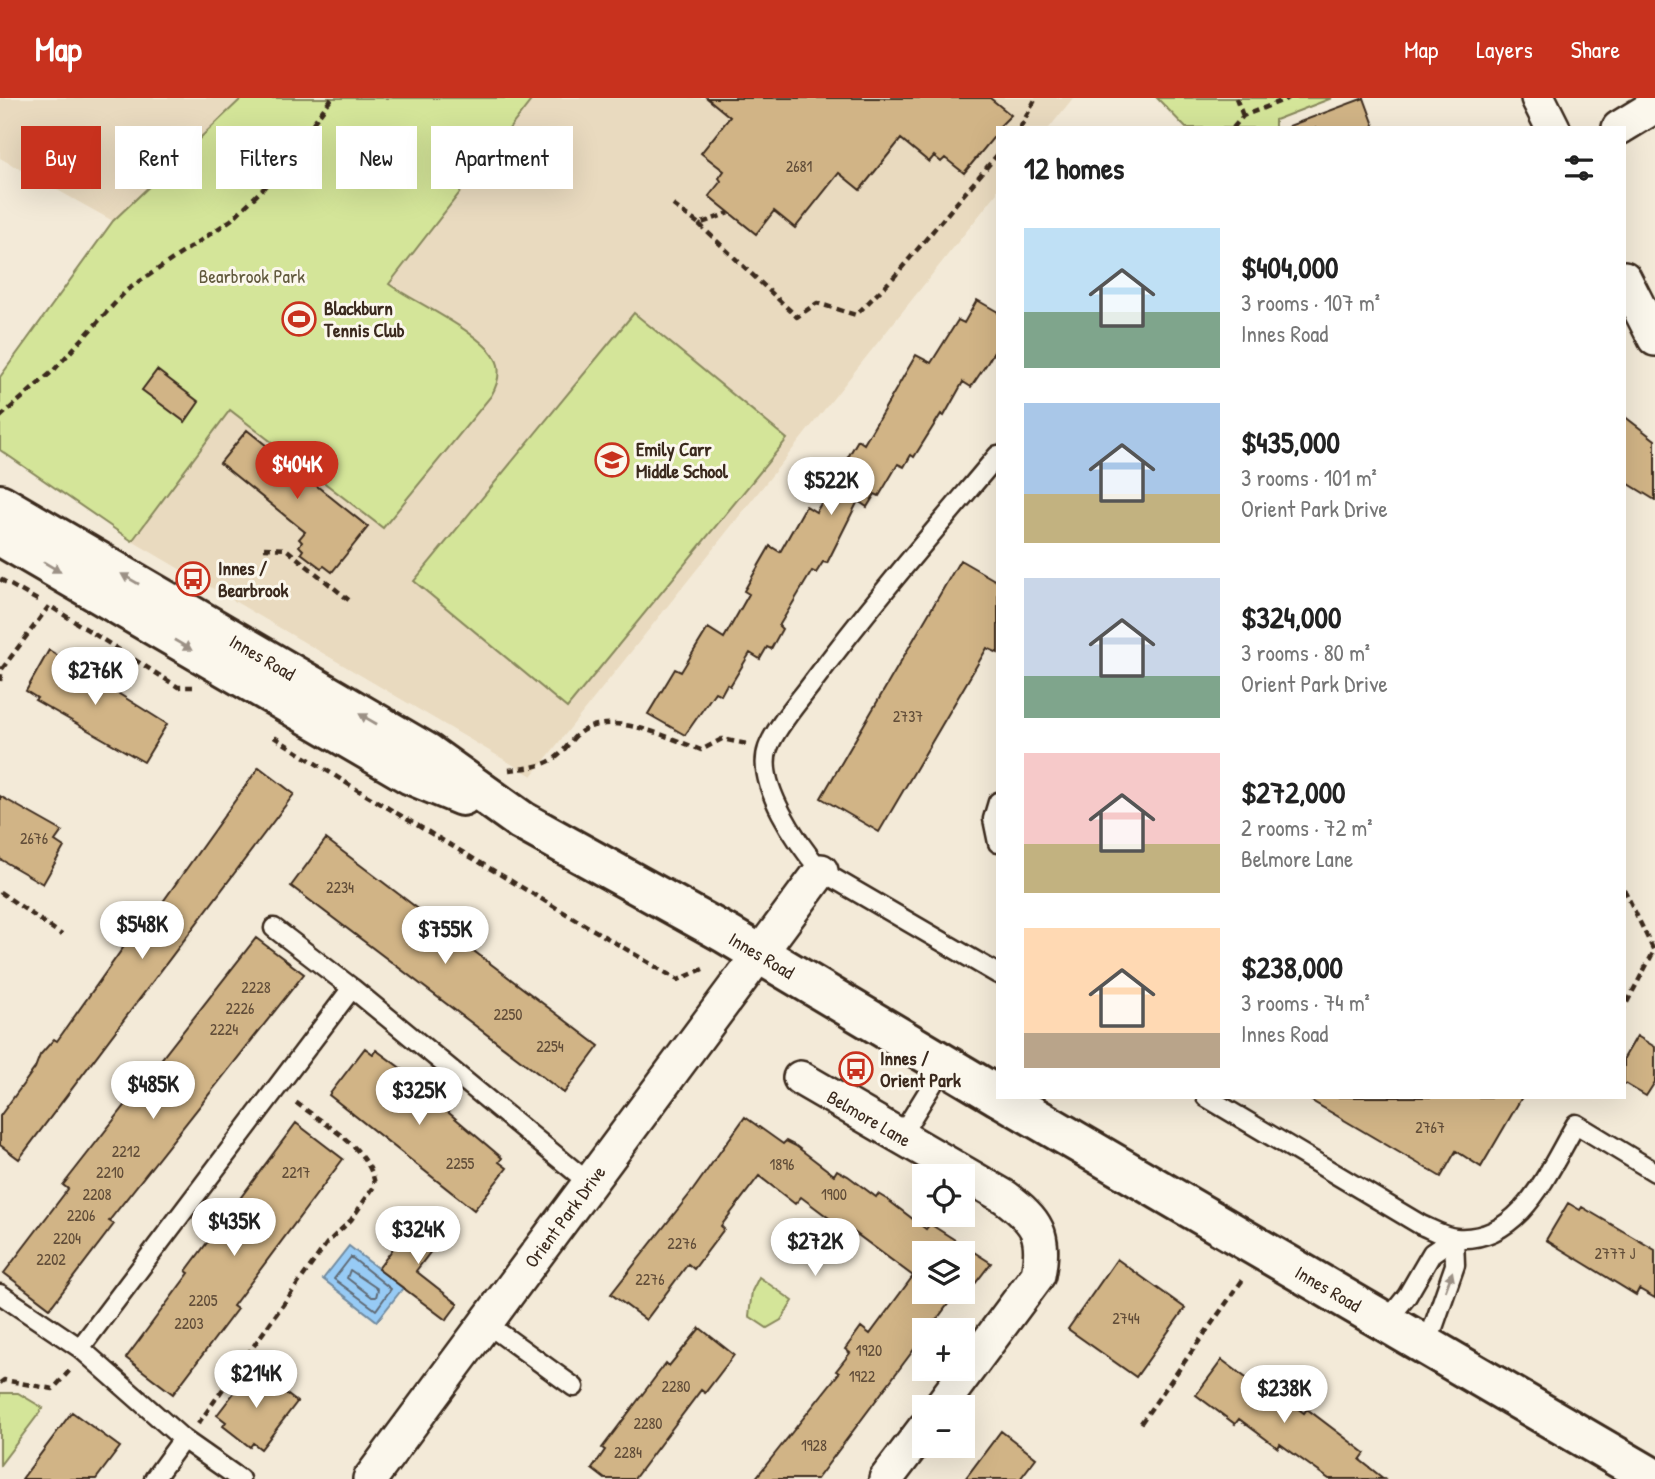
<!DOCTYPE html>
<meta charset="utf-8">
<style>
body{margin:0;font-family:"Patrick Hand",sans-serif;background:#f6f6f6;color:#222;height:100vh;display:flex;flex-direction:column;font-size:26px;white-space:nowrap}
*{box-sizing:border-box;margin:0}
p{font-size:23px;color:#767676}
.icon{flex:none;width:38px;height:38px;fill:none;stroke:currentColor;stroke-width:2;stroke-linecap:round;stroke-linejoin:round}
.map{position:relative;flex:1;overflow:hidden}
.side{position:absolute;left:996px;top:28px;width:630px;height:973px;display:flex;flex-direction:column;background:#fff;border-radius:0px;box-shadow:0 7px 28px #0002}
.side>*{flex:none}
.banner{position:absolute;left:21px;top:28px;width:665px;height:63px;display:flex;gap:14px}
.tools{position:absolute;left:912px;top:1066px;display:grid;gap:14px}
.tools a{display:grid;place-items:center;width:63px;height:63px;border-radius:0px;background:#fff;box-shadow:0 7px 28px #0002;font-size:35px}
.price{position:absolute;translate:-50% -60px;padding:0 16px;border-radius:24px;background:#fff;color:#222;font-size:23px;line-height:46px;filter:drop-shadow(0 2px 4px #0008)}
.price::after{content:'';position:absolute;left:50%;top:42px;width:21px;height:16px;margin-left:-10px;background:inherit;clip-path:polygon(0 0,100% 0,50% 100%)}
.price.selected{background:#c8321e;color:#fff}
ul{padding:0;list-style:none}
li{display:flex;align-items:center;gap:21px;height:175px;padding:0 28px}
li span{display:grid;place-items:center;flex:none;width:196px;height:140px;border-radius:0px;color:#555}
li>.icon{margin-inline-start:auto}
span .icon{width:84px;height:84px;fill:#fffc;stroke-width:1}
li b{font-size:30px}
h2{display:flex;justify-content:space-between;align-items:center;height:84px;padding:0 28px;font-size:30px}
.tag{padding:0 24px;border-radius:0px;background:#fff;box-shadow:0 7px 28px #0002;font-size:24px;line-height:63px}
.tag.selected{background:#c8321e;color:#fff}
header{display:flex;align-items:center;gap:42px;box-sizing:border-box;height:98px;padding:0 35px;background:#c8321e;color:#fff}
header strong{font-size:33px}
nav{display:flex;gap:38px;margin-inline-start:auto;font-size:24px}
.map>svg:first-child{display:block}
.built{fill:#e9dabf}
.green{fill:#d4e599;stroke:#88885c;stroke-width:2}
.water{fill:#97cbf5;stroke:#728b9f;stroke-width:2}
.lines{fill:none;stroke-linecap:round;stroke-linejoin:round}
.shore{stroke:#606a74;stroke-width:2}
.building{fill:#d1b486;stroke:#3b2a1e;stroke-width:2;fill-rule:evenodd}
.service-casing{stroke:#3b2a1e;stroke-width:23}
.minor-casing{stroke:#3b2a1e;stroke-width:38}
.tertiary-casing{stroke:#3b2a1e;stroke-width:44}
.path{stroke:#3b2a1e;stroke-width:4.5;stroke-dasharray:7 5;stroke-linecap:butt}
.service{stroke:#fbf7ec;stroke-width:18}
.minor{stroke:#fbf7ec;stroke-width:33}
.tertiary{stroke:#fbf7ec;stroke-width:38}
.oneway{fill:#9b9085}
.labels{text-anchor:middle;stroke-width:6;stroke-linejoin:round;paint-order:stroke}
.number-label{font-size:16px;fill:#604c38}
.park-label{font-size:19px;fill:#61593d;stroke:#fbf7ec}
.poi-label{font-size:19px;font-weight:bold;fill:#3b2a1e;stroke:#fbf7ec;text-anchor:start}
.street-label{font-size:19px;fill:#3b2a1e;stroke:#fbf7ec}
</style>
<header>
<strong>Map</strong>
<nav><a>Map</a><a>Layers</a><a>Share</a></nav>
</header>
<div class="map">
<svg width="1655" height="1381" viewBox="0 0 1655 1381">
<rect width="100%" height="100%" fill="#f3ead8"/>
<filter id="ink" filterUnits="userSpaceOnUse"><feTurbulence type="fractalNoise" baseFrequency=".0143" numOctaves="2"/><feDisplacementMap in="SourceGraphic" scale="14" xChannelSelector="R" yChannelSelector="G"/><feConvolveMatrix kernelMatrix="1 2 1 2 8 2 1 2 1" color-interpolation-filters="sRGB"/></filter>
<g filter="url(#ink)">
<path class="built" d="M 0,0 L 242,0 L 113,123 L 0,60 Z
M 533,0 L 1073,0 L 1049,30 L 998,30 L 997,95 L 532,678 L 132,443 L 230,312 L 384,430 L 491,298 L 498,283 L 498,268 L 484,246 L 389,186 Z"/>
<path class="green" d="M 242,0 L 533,0 L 389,186 C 413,204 491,238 498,267 C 500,278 497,288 491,298 L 383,430 L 230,312 L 132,443 L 0,352 L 0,279 L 113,123 Z
M 1157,0 L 1332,0 L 1275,22 L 1275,30 L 1186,30 Z
M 634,215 L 787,341 L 567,610 L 414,483 Z
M 759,1179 L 793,1203 L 781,1222 L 767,1230 L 749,1218 L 752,1193 Z
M 0,1295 L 18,1295 L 43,1310 L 0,1367 Z"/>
<path class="water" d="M 349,1148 L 403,1190 L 377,1223 L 323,1181 Z"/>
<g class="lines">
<path class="shore" d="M 351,1159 L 391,1191 L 376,1212 L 334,1181 Z
M 350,1172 L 378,1191 L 376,1199 L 372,1199 L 347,1180 Z"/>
</g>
<path class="building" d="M 707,0 L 990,0 L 1011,17 L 998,30 L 998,34 L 964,75 L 945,60 L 941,64 L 934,58 L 929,64 L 901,41 L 860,92 L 839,75 L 795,130 L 774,113 L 756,136 L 709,98 L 721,83 L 719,80 L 724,73 L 701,55 L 730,19 Z
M 1364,0 L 1375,30 L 1290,30 L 1289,28 Z
M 977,202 L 998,214 L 998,247 L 988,264 L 971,289 L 963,284 L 944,318 L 941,316 L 914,359 L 911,357 L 904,369 L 898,366 L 879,398 L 875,396 L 867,409 L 858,403 L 827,465 L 823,464 L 816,475 L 812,473 L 779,528 L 782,531 L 771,551 L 767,549 L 760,561 L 750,555 L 730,588 L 727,586 L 721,597 L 715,594 L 685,637 L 648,616 L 675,571 L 681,574 L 708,530 L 724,540 L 749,496 L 744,493 L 770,448 L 780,454 L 806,408 L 816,414 L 858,342 L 864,346 L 916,257 L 931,265 L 958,222 L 964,225 Z
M 157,272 L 199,304 L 185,324 L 142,292 Z
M 1624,318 L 1655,342 L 1655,402 L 1624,383 Z
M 247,332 L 368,429 L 332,474 L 324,468 L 321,470 L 301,455 L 303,452 L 299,448 L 302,444 L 299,441 L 305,434 L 220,365 Z
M 960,462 L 998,484 L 998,555 L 987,550 L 879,734 L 821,700 Z
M 49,552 L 167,626 L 144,664 L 35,602 L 37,600 L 26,593 Z
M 259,669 L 294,696 L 19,1061 L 0,1047 L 0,1018 L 35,970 L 40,957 L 54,941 L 57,943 L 145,819 L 154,809 L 157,812 Z
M 0,698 L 62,733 L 55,743 L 64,749 L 43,786 L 0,761 Z
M 326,741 L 599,948 L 564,995 L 291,788 Z
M 256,840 L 304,876 L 109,1123 L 114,1126 L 50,1210 L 4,1175 L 68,1091 L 63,1087 Z
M 1637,938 L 1655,949 L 1655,984 L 1646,998 L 1624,985 L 1624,960 Z
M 365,950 L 373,956 L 376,952 L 425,988 L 422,992 L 502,1060 L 499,1064 L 507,1070 L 474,1112 L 329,997 Z
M 1305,999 L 1522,999 L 1481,1069 L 1456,1053 L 1441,1079 Z
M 745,1019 L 783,1046 L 786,1043 L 796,1048 L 834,1077 L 837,1072 L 848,1078 L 876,1099 L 878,1096 L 888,1102 L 926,1131 L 930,1126 L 991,1165 L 964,1200 L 957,1194 L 929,1232 L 924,1232 L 924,1238 L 817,1381 L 755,1381 L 839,1275 L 836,1273 L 850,1255 L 845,1251 L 861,1229 L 870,1236 L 913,1178 L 851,1132 L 849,1135 L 801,1099 L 795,1106 L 759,1078 L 721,1128 L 724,1131 L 694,1171 L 688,1166 L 646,1222 L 611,1196 L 693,1092 ZM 924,1155 L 962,1155 L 962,1194 L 924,1194 Z
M 296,1025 L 343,1061 L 233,1208 L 237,1211 L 173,1296 L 126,1260 L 189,1175 L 186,1173 Z
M 1568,1105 L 1580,1112 L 1582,1109 L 1655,1152 L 1655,1200 L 1639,1191 L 1636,1197 L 1546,1142 Z
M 418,1117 L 444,1136 L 416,1173 L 458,1206 L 446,1222 L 378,1171 Z
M 1117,1161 L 1185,1210 L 1136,1279 L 1068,1231 Z
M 700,1230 L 734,1257 L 705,1295 L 701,1292 L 634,1381 L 605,1381 L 592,1371 L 605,1352 L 602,1350 L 666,1265 L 669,1268 Z
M 1222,1262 L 1261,1291 L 1265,1286 L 1304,1315 L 1307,1311 L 1365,1355 L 1360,1362 L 1384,1381 L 1329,1381 L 1280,1346 L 1278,1350 L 1239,1321 L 1235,1326 L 1196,1297 Z
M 253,1270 L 297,1304 L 261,1351 L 253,1345 L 250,1349 L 223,1328 L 226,1324 L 217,1317 Z
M 72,1314 L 120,1349 L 96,1381 L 22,1381 Z
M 1001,1333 L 1036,1360 L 1020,1381 L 965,1381 Z"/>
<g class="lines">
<defs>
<path id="service" d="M 998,357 C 935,432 871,506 813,584 C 800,602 775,630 768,650 C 755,686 799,747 821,773 L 998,876
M 998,704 L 993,721 L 998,745
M 274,830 L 352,890 L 589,1085
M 1206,999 L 1421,1127 C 1431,1131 1444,1139 1456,1140 C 1521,1145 1548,1073 1576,1026 L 1655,1074
M 900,1039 L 945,966
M 0,1196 L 80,1250 L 183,1341 L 240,1381
M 1386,1224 L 1407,1198 L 1432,1155 L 1454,1140 L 1455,1167 L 1427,1247
M 486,1225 L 574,1289
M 80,1250 L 352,890
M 154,1381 L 183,1341"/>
<g id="minor">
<path d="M 1538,0 L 1553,30"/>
<path d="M 1619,30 L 1655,8"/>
<path d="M 1624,180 L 1655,241"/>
<path id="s1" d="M 800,980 L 1005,1099 C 1037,1123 1046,1136 1038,1177 L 940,1309"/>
<path id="s2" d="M 370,1381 L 821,773"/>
<path d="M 886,1381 L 924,1331"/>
</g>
<g id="tertiary">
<path id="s3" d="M 0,406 L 427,655 L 522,723 L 726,836 L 998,998"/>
<path d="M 0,438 L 411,677 L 462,698"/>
<path id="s4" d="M 1000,999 L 1655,1381"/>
</g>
</defs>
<use href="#service" class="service-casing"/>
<use href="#minor" class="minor-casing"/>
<use href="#tertiary" class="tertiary-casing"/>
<path class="path" d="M 1236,0 L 1243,18
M 1020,30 L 1036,0
M 1233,30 L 1243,18 L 1289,0
M 673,107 L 699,126 L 729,115
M 699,126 L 797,219 L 817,205 L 856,217 L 894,179 L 998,56
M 0,319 L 53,273 L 127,192 L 231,122 L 263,91 L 332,0
M 264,450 L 286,451 L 350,503
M 0,481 L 39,503
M 53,510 L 178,589 L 193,589
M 0,583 L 2,571 L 49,508
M 274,639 L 356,691 L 678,882 L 703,871
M 509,672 C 526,670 545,669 559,657 C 567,650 573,638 582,633 C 612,613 671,640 701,652 L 722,641 L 747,646
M 1624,791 L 1654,853 L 1624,910
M 0,794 L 62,837
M 0,1285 L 4,1282 L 53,1291 L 72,1270
M 1141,1325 L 1244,1180
M 198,1326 L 327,1145 L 351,1122 L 375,1087 C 370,1049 322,1025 294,1003"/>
<use href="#service" class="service"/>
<use href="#minor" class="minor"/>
<use href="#tertiary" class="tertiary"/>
</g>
<defs><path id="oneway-solid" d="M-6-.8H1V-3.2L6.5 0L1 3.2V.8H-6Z" transform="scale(1.75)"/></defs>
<g class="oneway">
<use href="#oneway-solid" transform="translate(52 469) rotate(31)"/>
<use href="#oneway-solid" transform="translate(130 481) rotate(-150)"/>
<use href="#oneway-solid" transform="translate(183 547) rotate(30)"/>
<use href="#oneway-solid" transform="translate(368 621) rotate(-150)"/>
<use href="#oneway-solid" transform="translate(1449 1183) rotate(-70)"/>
</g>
</g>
<defs>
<symbol id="stadium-ring" viewBox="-11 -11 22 22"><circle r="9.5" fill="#fbf7ec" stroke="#c8321e" stroke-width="1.5"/><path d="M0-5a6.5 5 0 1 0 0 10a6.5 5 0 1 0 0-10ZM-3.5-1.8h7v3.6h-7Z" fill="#c8321e"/></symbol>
<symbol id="school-ring" viewBox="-11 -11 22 22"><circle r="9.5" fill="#fbf7ec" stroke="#c8321e" stroke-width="1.5"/><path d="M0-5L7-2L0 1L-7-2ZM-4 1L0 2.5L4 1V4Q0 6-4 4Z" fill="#c8321e"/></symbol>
<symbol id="bus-ring" viewBox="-11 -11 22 22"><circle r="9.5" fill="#fbf7ec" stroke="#c8321e" stroke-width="1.5"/><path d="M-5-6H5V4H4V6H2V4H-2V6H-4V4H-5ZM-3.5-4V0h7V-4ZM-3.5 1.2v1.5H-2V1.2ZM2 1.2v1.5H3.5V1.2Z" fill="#c8321e"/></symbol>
</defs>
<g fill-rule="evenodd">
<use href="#stadium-ring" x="280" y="202" width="38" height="38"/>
<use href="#school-ring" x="593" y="343" width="38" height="38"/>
<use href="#bus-ring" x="174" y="462" width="38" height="38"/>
<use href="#bus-ring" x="837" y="952" width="38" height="38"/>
</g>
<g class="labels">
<g class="number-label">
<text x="799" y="74">2681</text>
<text x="908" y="624">2737</text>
<text x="34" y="746">2676</text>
<text x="340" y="795">2234</text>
<text x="256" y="895">2228</text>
<text x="240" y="916">2226</text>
<text x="508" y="922">2250</text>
<text x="224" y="937">2224</text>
<text x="550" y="954">2254</text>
<text x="1430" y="1035">2767</text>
<text x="126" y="1059">2212</text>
<text x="460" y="1071">2255</text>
<text x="782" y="1072">1896</text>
<text x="110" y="1080">2210</text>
<text x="296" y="1080">2217</text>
<text x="97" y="1102">2208</text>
<text x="834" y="1102">1900</text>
<text x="81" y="1123">2206</text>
<text x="67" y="1146">2204</text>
<text x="682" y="1151">2276</text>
<text x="1615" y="1161">2777 J</text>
<text x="51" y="1167">2202</text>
<text x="650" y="1187">2276</text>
<text x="203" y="1208">2205</text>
<text x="1126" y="1226">2744</text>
<text x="189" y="1231">2203</text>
<text x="869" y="1258">1920</text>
<text x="862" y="1284">1922</text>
<text x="676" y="1294">2280</text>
<text x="648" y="1331">2280</text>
<text x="814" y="1353">1928</text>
<text x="628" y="1360">2284</text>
</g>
<g class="park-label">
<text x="252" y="185">Bearbrook Park</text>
</g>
<g class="poi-label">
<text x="324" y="217">Blackburn<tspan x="324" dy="22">Tennis Club</tspan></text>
<text x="636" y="358">Emily Carr<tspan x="636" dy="22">Middle School</tspan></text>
<text x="218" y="477">Innes /<tspan x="218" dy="22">Bearbrook</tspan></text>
<text x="880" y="967">Innes /<tspan x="880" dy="22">Orient Park</tspan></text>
</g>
<g class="street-label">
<text dy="7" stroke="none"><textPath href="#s3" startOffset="304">Innes Road</textPath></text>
<text dy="7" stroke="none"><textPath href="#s3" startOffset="886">Innes Road</textPath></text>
<text dy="7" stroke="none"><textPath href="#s1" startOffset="80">Belmore Lane</textPath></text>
<text dy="7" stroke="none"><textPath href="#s2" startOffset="327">Orient Park Drive</textPath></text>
<text dy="7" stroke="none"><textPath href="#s4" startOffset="380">Innes Road</textPath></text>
</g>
</g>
</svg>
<div class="tools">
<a><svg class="icon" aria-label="locate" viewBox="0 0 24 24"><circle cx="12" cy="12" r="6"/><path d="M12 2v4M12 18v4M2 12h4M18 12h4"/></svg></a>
<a><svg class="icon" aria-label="layers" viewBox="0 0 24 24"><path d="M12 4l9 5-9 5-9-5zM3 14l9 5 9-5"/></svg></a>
<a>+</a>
<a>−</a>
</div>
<b class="price selected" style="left:297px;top:403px">$404K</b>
<b class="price" style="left:831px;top:419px">$522K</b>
<b class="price" style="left:95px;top:609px">$276K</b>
<b class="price" style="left:142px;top:863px">$548K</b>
<b class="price" style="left:445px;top:868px">$755K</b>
<b class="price" style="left:153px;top:1023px">$485K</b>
<b class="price" style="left:419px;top:1029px">$325K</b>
<b class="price" style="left:234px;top:1160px">$435K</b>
<b class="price" style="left:418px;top:1168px">$324K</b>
<b class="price" style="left:815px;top:1180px">$272K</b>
<b class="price" style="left:256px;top:1312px">$214K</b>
<b class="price" style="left:1284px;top:1327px">$238K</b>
<div class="banner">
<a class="tag selected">Buy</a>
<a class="tag">Rent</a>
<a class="tag">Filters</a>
<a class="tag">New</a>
<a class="tag">Apartment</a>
</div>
<section class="side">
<h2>12 homes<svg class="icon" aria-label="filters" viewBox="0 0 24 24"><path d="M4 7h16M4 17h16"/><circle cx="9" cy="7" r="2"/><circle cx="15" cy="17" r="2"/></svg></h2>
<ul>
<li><span style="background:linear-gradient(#bfe0f5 60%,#7fa58c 0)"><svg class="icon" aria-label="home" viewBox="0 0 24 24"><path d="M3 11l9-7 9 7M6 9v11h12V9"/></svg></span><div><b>$404,000</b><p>3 rooms · 107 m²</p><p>Innes Road</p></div></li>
<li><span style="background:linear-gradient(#a9c7e8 65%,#c2b280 0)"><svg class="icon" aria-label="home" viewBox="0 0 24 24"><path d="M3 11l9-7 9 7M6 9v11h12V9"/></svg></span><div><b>$435,000</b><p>3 rooms · 101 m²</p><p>Orient Park Drive</p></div></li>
<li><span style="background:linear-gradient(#c9d6e8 70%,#7fa58c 0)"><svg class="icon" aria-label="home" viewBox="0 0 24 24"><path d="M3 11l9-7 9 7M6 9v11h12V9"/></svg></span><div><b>$324,000</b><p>3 rooms · 80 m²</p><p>Orient Park Drive</p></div></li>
<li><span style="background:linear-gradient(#f6c9c9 65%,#c2b280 0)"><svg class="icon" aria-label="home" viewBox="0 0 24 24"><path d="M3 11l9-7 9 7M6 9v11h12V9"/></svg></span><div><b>$272,000</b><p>2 rooms · 72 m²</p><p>Belmore Lane</p></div></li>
<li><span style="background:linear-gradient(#ffd9b3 75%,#b9a48a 0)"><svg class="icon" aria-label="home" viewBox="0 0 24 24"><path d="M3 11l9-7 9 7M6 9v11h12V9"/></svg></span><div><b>$238,000</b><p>3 rooms · 74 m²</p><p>Innes Road</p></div></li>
</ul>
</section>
</div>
